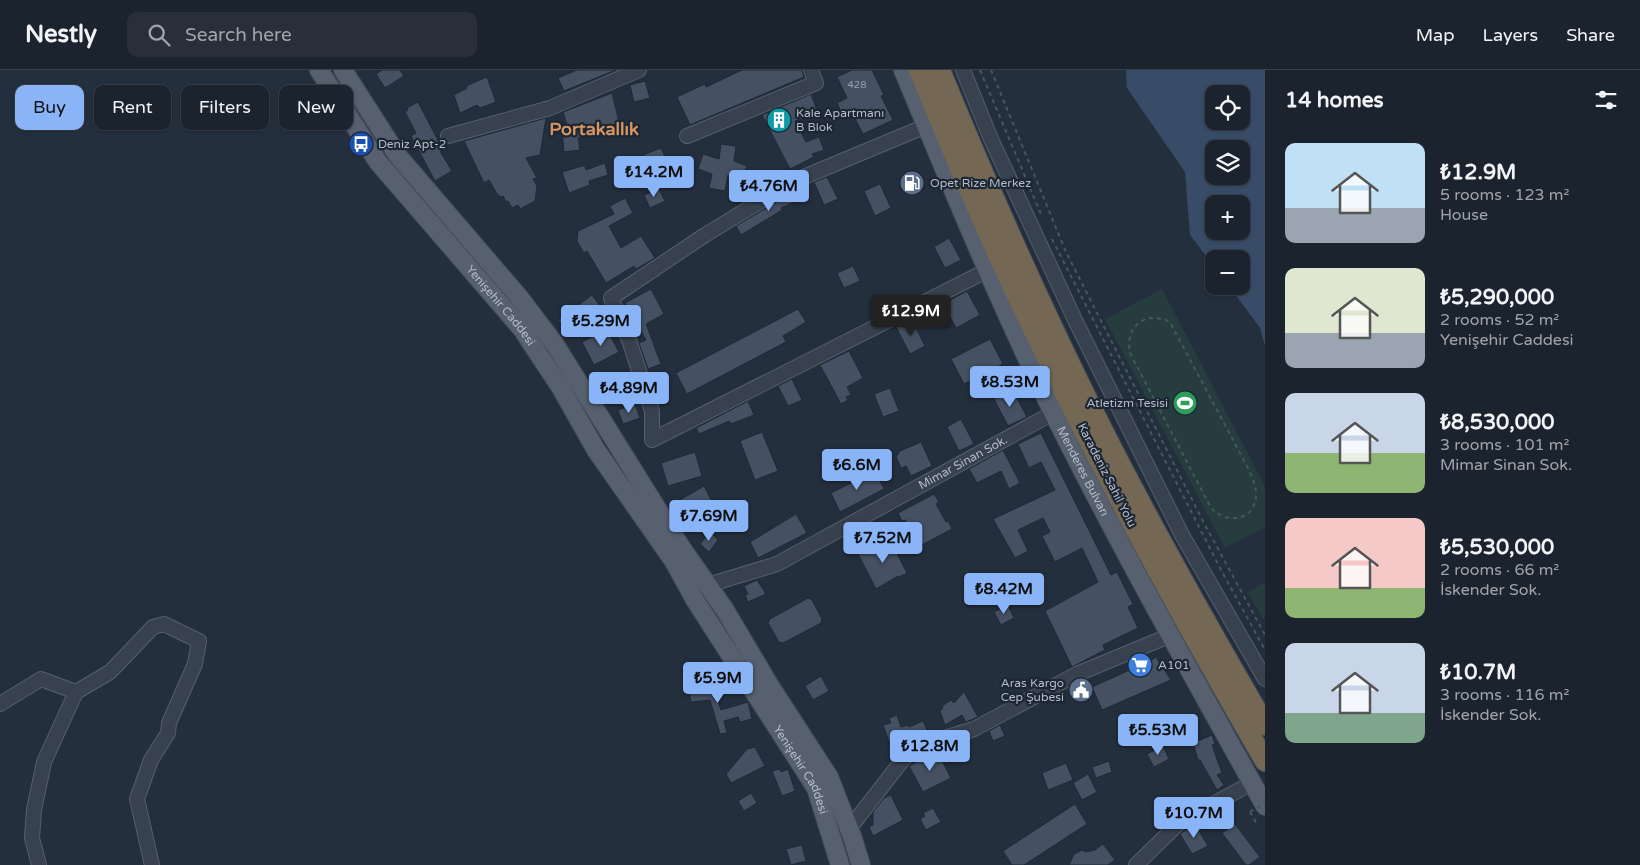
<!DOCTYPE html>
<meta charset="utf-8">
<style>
body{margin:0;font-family:"Varela Round",sans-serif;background:#282f3a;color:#f1f3f6;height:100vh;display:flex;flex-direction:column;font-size:19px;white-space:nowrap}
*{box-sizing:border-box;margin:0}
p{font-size:16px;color:#a0a4aa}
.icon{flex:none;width:28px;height:28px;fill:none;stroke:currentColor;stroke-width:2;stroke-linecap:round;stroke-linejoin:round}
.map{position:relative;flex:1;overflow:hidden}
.side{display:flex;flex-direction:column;background:#1b232e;width:375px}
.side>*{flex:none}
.top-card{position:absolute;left:15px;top:15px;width:475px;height:45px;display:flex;gap:10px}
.tools{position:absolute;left:1205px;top:15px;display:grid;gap:10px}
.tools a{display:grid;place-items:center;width:45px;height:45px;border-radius:10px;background:#1b232e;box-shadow:0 1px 4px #0004,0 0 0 1px #39404a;font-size:25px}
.price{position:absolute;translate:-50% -42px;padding:0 11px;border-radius:5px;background:#8ab4f8;color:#111;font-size:16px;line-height:32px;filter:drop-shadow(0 1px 2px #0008)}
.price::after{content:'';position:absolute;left:50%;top:30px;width:15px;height:11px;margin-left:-8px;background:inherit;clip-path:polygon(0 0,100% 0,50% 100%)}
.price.current{background:#222;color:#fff}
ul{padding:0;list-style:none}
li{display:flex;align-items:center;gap:15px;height:125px;padding:0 20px}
li span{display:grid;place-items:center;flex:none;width:140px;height:100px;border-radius:10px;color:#555}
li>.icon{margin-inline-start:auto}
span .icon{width:60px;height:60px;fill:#fffc;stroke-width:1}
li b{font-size:21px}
h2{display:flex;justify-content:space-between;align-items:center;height:60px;padding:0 20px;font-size:21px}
.pill{padding:0 18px;border-radius:10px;background:#1b232e;box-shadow:0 1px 4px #0004,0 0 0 1px #39404a;font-size:18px;line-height:45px}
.pill.current{background:#8ab4f8;color:#111}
header{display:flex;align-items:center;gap:30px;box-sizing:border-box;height:70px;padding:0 25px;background:#1b232e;border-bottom:1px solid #39404a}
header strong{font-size:24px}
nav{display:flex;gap:28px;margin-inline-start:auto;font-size:18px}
.search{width:350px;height:45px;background:#282f3a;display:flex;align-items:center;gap:12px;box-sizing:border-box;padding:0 18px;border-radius:10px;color:#a0a4aa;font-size:19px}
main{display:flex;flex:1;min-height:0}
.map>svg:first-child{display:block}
.garden{fill:#263c3f}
.water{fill:#394c67;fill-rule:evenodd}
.building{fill:#455162;stroke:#1f2835}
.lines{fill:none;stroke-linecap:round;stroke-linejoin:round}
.minor-casing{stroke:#565f6c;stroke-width:16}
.major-casing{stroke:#414a57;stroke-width:20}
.highway-casing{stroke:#434c59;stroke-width:22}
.path{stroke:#44595c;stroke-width:2;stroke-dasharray:4 4;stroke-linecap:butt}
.minor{stroke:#38414e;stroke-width:14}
.major{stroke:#56606e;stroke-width:18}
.highway{stroke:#746855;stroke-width:20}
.path-bridge{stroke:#44595c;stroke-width:2;stroke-dasharray:4 4;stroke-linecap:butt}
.labels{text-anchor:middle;stroke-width:4.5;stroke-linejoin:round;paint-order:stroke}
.number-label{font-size:10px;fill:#98a1af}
.poi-label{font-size:12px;fill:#b4bcc9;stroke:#1d2633;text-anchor:start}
.street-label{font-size:12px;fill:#b4bcc9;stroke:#1d2633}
.district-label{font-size:18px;font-weight:bold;fill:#d59563;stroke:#1d2633}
</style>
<header>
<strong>Nestly</strong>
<div class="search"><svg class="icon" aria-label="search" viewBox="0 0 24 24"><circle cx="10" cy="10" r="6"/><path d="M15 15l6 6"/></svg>Search here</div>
<nav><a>Map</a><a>Layers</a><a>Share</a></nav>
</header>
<main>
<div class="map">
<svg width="1265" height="795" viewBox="0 0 1265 795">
<rect width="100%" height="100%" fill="#242f3e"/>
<path class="garden" d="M 1162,219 L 1265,416 L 1265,457 L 1225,478 L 1105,249 Z
M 1265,512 L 1265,548 L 1263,549 L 1248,522 Z"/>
<path class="water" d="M 1126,0 L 1265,0 L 1265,276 L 1260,258 L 1229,216 L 1241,216 L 1241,189 L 1214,189 L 1214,196 L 1190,165 L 1185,102 L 1127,18 ZM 1214,24 L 1241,24 L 1241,51 L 1214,51 ZM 1214,79 L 1241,79 L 1241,106 L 1214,106 ZM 1214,134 L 1241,134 L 1241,161 L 1214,161 Z"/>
<path class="building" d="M 382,0 L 400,0 L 404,6 L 385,18 L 376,4 Z
M 577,0 L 616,0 L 564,21 L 558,8 Z
M 742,0 L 802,0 L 804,7 L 690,55 L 677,27 L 705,14 L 706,17 Z
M 852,0 L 872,0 L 884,25 L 881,26 L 893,50 L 863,64 L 851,41 L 842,44 L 837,33 L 847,28 L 837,7 Z
M 487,7 L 496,32 L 480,38 L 477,35 L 460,43 L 454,25 L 467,18 L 466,16 Z
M 645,11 L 650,28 L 634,32 L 630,15 Z
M 612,23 L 621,60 L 578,68 L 580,80 L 564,82 L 562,59 L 568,58 L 563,42 Z
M 811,24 L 818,43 L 795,51 L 806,72 L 819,67 L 824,80 L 812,84 L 814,87 L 790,99 L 762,45 Z
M 418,32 L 443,80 L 440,81 L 452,101 L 435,111 L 411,66 L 416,63 L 405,42 L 408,40 L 407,38 Z
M 546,48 L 540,85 L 526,88 L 537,108 L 533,109 L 537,116 L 535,131 L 520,139 L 518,135 L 512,138 L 508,131 L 506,132 L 503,126 L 501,127 L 497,124 L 489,110 L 484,113 L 464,71 Z
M 721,74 L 736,76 L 734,91 L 747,96 L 741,110 L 728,105 L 725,121 L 709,118 L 712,104 L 698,99 L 703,84 L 719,89 Z
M 661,78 L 666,89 L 648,96 L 643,85 Z
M 605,93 L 608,105 L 589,111 L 590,115 L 569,123 L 562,102 L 582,96 L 585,96 L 586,100 Z
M 827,107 L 838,129 L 824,135 L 814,112 Z
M 880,114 L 891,138 L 875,146 L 864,121 Z
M 659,119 L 665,131 L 650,138 L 644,125 Z
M 798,119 L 802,129 L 781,138 L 782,140 L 741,165 L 736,156 Z
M 625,128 L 633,143 L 609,156 L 621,178 L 641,166 L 655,188 L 636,199 L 634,196 L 606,213 L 587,181 L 584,183 L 577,171 L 578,161 L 614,144 L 610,136 Z
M 949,168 L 961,190 L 945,198 L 934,177 Z
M 853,196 L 860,211 L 844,218 L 837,203 Z
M 651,219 L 664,244 L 646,254 L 661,294 L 648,299 L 639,273 L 646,270 L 625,233 Z
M 967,221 L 980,245 L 956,258 L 943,234 Z
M 592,225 L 604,241 L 569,266 L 558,250 Z
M 798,239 L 806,252 L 783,266 L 786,272 L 687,324 L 676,303 Z
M 912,250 L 925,276 L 910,284 L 896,257 Z
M 609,258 L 614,266 L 611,267 L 619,282 L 594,295 L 582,272 Z
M 990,269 L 1003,294 L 964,314 L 951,289 Z
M 849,281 L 863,308 L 847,317 L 851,325 L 846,327 L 848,330 L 841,334 L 820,295 Z
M 792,309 L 802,330 L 788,336 L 778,316 Z
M 890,318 L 899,341 L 883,347 L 874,324 Z
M 1012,319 L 1027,347 L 1008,356 L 994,329 Z
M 748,331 L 754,345 L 736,352 L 731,354 L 729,351 L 699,364 L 696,358 Z
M 635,334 L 640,348 L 623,354 L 618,340 Z
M 961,349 L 974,374 L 959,381 L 947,357 Z
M 762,362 L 778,401 L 755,410 L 740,371 Z
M 1041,363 L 1111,505 L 1117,502 L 1133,534 L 1128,537 L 1138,558 L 1103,575 L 1105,580 L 1072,597 L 1045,541 L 1098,512 L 1082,478 L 1055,492 L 1042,466 L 1050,462 L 1043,448 L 1018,460 L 1028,481 L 1015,488 L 993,449 L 1055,420 L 1041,392 L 1029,398 L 1018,374 Z
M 921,372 L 932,396 L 911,406 L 906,396 L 901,398 L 896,387 L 900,381 Z
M 1003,380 L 1020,413 L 1009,419 L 1001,401 L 977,413 L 969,399 Z
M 695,382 L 702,406 L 668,416 L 661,393 Z
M 875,401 L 884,419 L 840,442 L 831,423 Z
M 704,416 L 716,439 L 686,456 L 673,434 Z
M 934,424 L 939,432 L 936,434 L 946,452 L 948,451 L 952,459 L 916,478 L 911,469 L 914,468 L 905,450 L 902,451 L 898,443 Z
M 796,444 L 807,463 L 758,488 L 750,472 Z
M 710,462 L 718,470 L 709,482 L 700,474 Z
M 889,468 L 907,503 L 899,507 L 898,506 L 876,519 L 858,484 L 866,480 L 867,482 Z
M 757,510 L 766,524 L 748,532 L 745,525 L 748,524 L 744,516 Z
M 808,528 L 812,530 L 822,549 L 821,553 L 783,573 L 779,572 L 768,553 L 770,549 Z
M 1008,535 L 1014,548 L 1001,555 L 994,542 Z
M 1156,587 L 1171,610 L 1102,640 L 1092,617 L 1143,594 L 1143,596 Z
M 821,606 L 829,621 L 813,630 L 805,616 Z
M 710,607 L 721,640 L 748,632 L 752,649 L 740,652 L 738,647 L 724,651 L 727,663 L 720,664 L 710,630 L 691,632 L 689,622 L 688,613 Z
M 964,622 L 978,647 L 966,652 L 962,645 L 945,655 L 940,641 L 943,638 L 942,636 L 951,630 L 954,633 Z
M 897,645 L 901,657 L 908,655 L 909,657 L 923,651 L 928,662 L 891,677 L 883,655 L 891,653 L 889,648 Z
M 1000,655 L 1005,666 L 993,671 L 989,661 Z
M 1212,665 L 1215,674 L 1212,675 L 1222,703 L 1217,705 L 1224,715 L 1217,720 L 1200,690 L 1198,690 L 1193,673 Z
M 1163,676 L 1169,689 L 1154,697 L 1147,684 Z
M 755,677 L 765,696 L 731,713 L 726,704 L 747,679 Z
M 937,681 L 951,708 L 923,722 L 909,696 Z
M 1109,691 L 1112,702 L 1096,708 L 1092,697 Z
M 1066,693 L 1073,710 L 1048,720 L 1042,703 Z
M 780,699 L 781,702 L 788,699 L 795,721 L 782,726 L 772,701 Z
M 1088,704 L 1097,722 L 1082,730 L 1073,713 Z
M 751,723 L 757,733 L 744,741 L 738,731 Z
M 891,725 L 903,750 L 873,766 L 869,757 L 873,755 L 873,742 L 884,728 Z
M 1075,734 L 1087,754 L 1024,795 L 1012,795 L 1003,781 Z
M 933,738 L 941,752 L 926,760 L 920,749 L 925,746 L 923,743 Z
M 1195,754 L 1208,776 L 1192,784 L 1180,764 Z
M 1235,754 L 1260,787 L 1249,795 L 1246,795 L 1222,763 Z
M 1103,774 L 1115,790 L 1108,795 L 1069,795 L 1074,784 L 1082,780 L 1086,782 L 1095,780 Z
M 802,775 L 806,791 L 791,795 L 786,779 Z"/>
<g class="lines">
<defs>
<g id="minor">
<path d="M 963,0 L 991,69 L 1075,250 L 1182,465 L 1265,609"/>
<path d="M 926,56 L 794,111 L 705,165 L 611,228 L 629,270 L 652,341 L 652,370 L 986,201"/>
<path d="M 448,66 L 550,38 L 639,0"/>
<path d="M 687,66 L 816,13 L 811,0"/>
<path id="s1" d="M 708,515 L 777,494 L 1053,343"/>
<path d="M 0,634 L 41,609 L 76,622"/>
<path d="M 849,759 L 905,687 L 941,669 L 974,659 L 1077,604 L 1171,565"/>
<path d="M 39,795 L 32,768 L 34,740 L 44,692 L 76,622 L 110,602 L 153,557 L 164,554 L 199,571 L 195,594 L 169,653 L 168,663 L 151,690 L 137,729 L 152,795"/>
<path d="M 1136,795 L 1180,752 L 1252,713"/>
</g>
<g id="major">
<path id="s2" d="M 319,0 L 378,92 L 522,259 L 561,318 L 596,380 L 673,490 L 695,530 L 816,718 L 840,795"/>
<path d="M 343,0 L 398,86 L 519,227 L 554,273 L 681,477 L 725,540 L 770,616 L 829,707 L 852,766 L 861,795"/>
<path id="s3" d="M 903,0 C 948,108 992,216 1043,322 C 1112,463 1189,599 1265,736"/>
</g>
<path id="highway" d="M 919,0 C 947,67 974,134 1005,200 C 1083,368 1172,531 1265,691
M 940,0 C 1000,147 1065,292 1140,432 C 1180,507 1222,581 1265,655"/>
</defs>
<use href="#minor" class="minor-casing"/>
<use href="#major" class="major-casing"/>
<use href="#highway" class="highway-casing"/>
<path class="path" d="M 980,0 L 1041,144
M 991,0 L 1066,182 L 1204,453 L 1265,565
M 1052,169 L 1221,500 L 1265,580
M 1149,248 L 1165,249 L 1171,254 L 1249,400 C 1252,408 1256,415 1256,423 C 1257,451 1226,455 1211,438 L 1130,283 C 1127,267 1132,253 1149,248 Z
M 1250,742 L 1258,756"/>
<use href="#minor" class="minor"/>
<use href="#major" class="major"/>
<use href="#highway" class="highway"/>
<path class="path-bridge" d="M 1250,742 L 1265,733"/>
</g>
<defs>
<symbol id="building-disc" viewBox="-11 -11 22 22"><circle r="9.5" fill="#0f9aa8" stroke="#1d2633"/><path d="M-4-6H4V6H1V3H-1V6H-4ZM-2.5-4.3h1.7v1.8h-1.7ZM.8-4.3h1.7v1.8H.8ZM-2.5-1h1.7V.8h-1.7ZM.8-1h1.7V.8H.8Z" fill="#fff"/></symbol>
<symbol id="bus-disc" viewBox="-11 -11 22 22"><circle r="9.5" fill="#1a4fb4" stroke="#1d2633"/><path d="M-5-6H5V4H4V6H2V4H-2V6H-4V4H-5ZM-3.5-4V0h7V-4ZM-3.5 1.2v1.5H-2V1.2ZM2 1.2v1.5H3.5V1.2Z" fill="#fff"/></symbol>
<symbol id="fuel-disc" viewBox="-11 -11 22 22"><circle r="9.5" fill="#5c6f8a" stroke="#1d2633"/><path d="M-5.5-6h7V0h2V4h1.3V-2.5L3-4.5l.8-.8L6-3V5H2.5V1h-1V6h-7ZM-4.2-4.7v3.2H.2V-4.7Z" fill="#fff"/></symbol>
<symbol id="stadium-disc" viewBox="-11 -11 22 22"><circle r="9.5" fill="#2e9e5b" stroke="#1d2633"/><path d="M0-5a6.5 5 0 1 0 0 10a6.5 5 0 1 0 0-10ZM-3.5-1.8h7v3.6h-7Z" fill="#fff"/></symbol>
<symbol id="supermarket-disc" viewBox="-11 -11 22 22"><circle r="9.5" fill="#3f7fe0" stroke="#1d2633"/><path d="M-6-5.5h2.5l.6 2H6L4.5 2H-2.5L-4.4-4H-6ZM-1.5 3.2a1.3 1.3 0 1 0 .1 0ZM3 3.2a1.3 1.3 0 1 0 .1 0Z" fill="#fff"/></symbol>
<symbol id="civic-disc" viewBox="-11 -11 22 22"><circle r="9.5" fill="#5c6f8a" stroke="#1d2633"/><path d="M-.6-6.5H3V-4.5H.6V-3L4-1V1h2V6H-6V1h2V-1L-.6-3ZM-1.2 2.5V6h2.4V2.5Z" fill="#fff"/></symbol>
</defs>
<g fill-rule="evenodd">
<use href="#building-disc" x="765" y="36" width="28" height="28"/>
<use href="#bus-disc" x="347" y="60" width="28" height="28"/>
<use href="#fuel-disc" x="898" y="99" width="28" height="28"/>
<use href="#stadium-disc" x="1171" y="319" width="28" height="28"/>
<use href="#supermarket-disc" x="1126" y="581" width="28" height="28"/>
<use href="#civic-disc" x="1067" y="606" width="28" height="28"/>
</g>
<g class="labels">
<g class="number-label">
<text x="857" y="18">428</text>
</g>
<g class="poi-label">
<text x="796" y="47">Kale Apartmanı<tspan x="796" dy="14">B Blok</tspan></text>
<text x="378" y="78">Deniz Apt-2</text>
<text x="930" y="117">Opet Rize Merkez</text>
<text x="1168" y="337" text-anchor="end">Atletizm Tesisi</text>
<text x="1158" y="599">A101</text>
<text x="1064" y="617" text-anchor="end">Aras Kargo<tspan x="1064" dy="14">Cep Şubesi</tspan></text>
</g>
<g class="street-label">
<text dy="4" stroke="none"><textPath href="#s2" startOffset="298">Yenişehir Caddesi</textPath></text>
<text dy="4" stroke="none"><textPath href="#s1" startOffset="284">Mimar Sinan Sok.</textPath></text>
<text dy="4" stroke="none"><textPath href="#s3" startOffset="440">Menderes Bulvarı</textPath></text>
<text transform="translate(1107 405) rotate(63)" y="4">Karadeniz Sahil Yolu</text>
<text dy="4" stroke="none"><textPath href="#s2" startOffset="852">Yenişehir Caddesi</textPath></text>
</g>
<g class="district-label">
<text x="594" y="65">Portakallık</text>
</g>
</g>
</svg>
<div class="tools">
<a><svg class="icon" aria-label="locate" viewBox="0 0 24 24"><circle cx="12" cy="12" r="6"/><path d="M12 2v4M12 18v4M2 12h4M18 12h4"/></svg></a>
<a><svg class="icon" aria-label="layers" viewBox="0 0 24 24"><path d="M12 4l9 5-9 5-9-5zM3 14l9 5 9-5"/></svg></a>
<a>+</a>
<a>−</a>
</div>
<b class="price" style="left:654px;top:128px">₺14.2M</b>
<b class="price" style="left:769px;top:142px">₺4.76M</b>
<b class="price current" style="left:911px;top:267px">₺12.9M</b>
<b class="price" style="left:601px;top:277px">₺5.29M</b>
<b class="price" style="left:1010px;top:338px">₺8.53M</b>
<b class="price" style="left:629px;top:344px">₺4.89M</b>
<b class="price" style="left:857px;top:421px">₺6.6M</b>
<b class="price" style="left:709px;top:472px">₺7.69M</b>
<b class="price" style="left:883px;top:494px">₺7.52M</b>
<b class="price" style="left:1004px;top:545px">₺8.42M</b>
<b class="price" style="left:718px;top:634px">₺5.9M</b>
<b class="price" style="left:1158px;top:686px">₺5.53M</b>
<b class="price" style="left:930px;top:702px">₺12.8M</b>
<b class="price" style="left:1194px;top:769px">₺10.7M</b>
<div class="top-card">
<a class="pill current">Buy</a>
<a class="pill">Rent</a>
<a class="pill">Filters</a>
<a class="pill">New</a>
</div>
</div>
<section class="side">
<h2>14 homes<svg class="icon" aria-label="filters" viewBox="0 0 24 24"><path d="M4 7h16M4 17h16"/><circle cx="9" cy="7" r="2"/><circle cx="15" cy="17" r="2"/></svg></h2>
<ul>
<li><span style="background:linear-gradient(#bfe0f5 65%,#9aa5b1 0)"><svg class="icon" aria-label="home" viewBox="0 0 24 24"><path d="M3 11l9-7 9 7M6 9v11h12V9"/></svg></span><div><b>₺12.9M</b><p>5 rooms · 123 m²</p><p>House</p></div></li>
<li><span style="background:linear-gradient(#dfe7d0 65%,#9aa5b1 0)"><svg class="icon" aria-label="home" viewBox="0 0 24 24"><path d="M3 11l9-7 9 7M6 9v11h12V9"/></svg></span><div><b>₺5,290,000</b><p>2 rooms · 52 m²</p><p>Yenişehir Caddesi</p></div></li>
<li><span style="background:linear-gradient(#c9d6e8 60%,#8fb573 0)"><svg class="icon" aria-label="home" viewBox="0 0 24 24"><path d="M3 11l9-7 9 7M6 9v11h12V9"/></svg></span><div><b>₺8,530,000</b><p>3 rooms · 101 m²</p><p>Mimar Sinan Sok.</p></div></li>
<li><span style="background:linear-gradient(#f6c9c9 70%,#8fb573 0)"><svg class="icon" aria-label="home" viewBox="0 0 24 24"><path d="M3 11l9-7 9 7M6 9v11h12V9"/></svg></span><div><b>₺5,530,000</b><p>2 rooms · 66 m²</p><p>İskender Sok.</p></div></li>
<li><span style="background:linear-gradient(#c9d6e8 70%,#7fa58c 0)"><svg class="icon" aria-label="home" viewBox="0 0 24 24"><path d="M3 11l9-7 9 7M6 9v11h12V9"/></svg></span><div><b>₺10.7M</b><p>3 rooms · 116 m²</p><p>İskender Sok.</p></div></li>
</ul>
</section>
</main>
